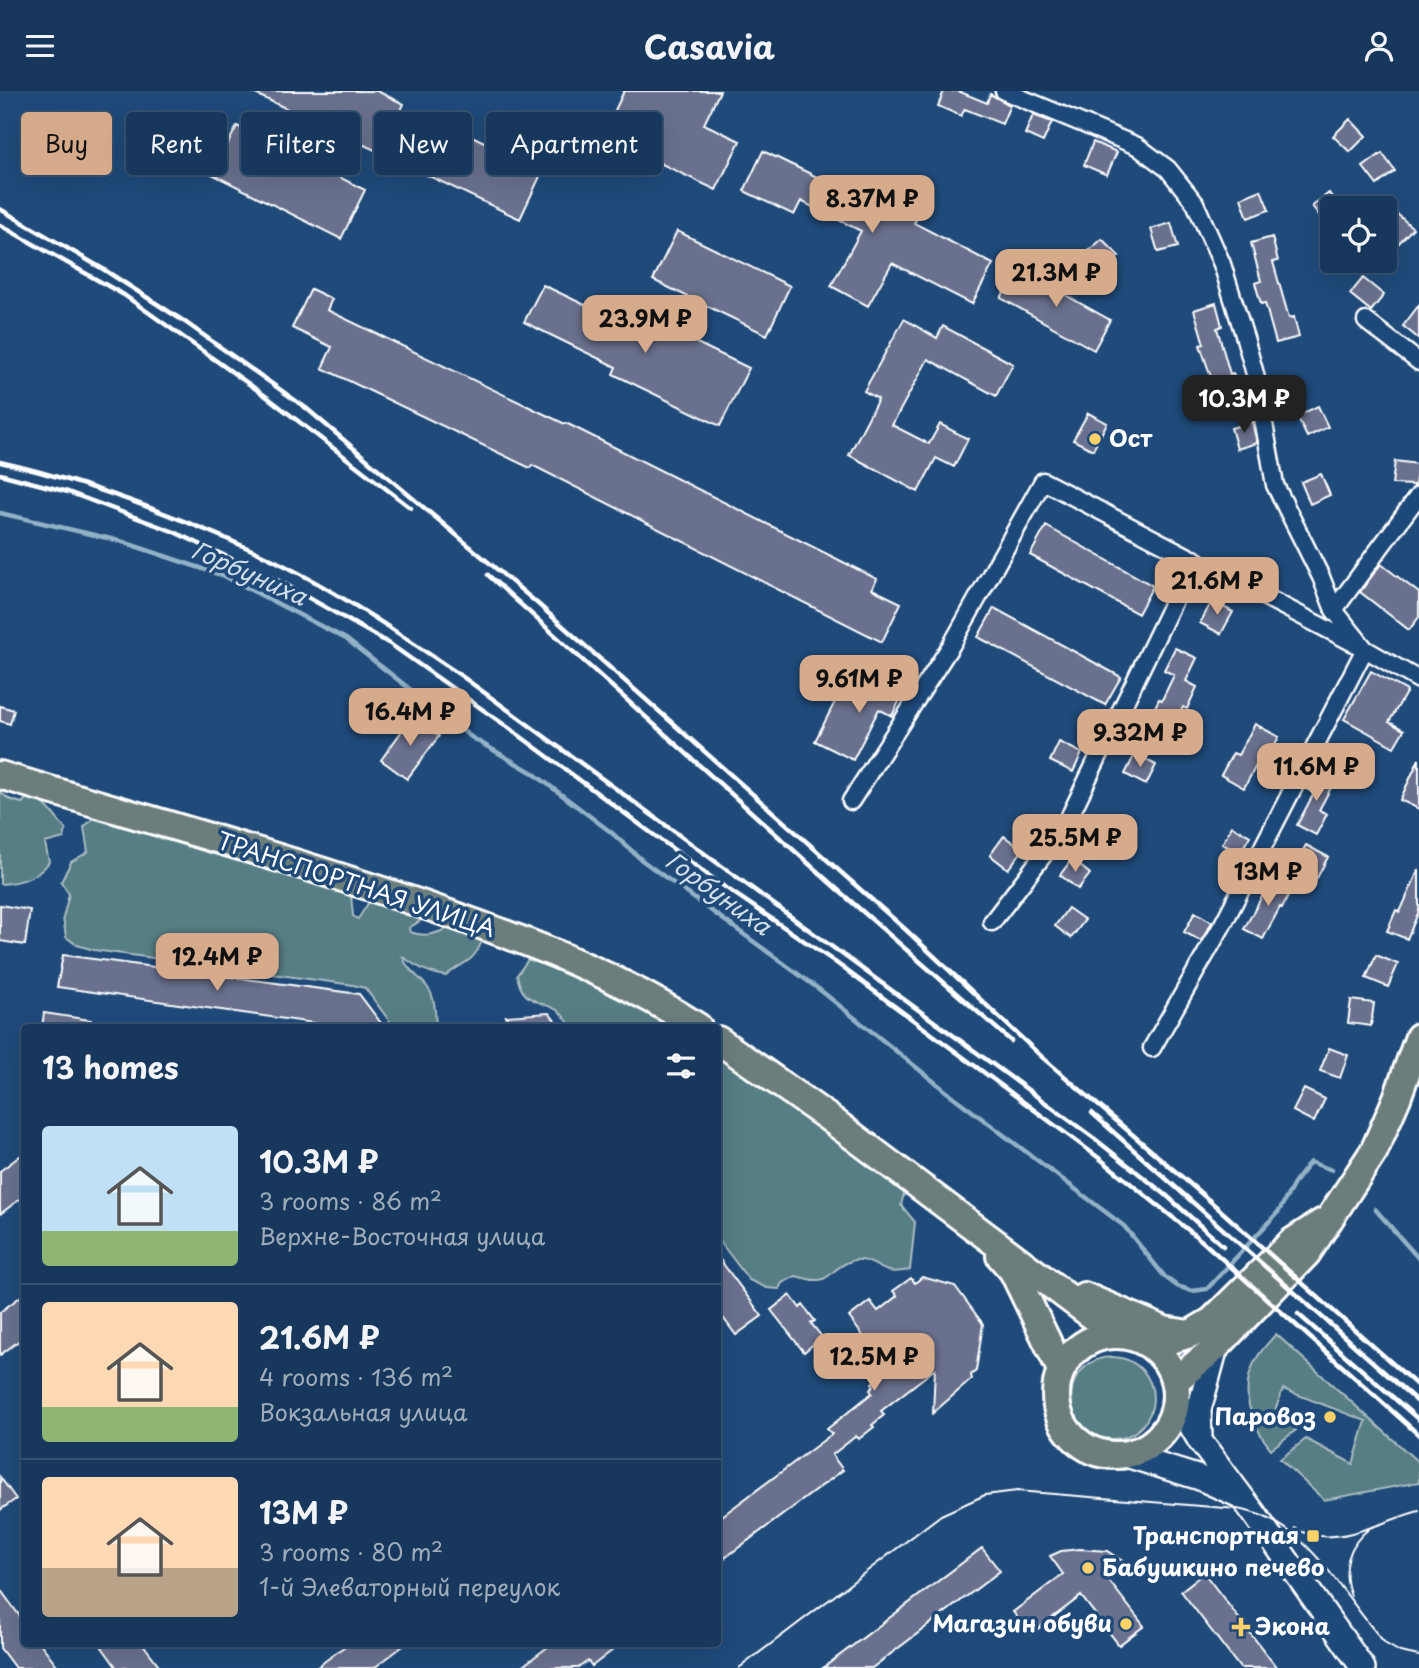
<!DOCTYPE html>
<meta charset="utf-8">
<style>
body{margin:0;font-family:"Playpen Sans",sans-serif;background:#203f62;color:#f1f3f6;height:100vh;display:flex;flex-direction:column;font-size:26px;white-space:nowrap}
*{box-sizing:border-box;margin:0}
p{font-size:23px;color:#9eacbb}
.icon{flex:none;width:38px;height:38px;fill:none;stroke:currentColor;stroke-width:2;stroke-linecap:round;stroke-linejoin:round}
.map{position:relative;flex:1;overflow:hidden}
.side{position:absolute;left:21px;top:933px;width:700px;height:623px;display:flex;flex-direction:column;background:#17385c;border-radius:7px;box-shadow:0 7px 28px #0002,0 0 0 2px #365272}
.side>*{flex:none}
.guide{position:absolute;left:21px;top:21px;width:700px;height:63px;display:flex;gap:14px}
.controls{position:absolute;left:1320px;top:105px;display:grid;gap:14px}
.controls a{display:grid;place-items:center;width:77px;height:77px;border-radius:7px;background:#17385c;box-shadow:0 7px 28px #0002,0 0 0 2px #365272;font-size:35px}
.price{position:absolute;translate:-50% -60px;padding:0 16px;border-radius:14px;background:#d6ab8b;color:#111;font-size:23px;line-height:46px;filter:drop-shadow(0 2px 4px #0008)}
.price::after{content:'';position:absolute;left:50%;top:42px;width:21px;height:16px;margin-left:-10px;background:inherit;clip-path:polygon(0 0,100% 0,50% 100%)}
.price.active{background:#222;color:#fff}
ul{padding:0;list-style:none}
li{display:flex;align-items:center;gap:21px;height:175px;padding:0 21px}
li+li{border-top:2px solid #365272}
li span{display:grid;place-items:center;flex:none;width:196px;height:140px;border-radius:7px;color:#555}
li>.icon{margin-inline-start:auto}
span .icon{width:84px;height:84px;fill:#fffc;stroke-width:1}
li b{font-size:30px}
h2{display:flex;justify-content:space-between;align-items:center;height:84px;padding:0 21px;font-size:30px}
.chip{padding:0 24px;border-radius:7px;background:#17385c;box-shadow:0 7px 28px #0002,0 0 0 2px #365272;font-size:24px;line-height:63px}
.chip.active{background:#d6ab8b;color:#111}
header{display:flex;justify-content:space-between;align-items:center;height:91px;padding:0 21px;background:#17385c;font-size:32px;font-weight:700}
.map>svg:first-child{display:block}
.green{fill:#577e84;stroke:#abbec2;stroke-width:2}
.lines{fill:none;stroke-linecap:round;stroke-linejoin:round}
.stream{stroke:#91b2c7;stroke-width:4.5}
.building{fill:#6a718e;stroke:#fff;stroke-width:2}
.street-casing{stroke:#fff;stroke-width:21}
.secondary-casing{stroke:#fff;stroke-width:28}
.primary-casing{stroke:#fff;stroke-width:32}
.street{stroke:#1f4a7a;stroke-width:16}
.secondary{stroke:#1f4a7a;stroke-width:23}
.primary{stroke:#6c7e7c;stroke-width:26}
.tram{stroke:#fff;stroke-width:2}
.rail{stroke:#fff;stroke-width:4.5}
.poi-dot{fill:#ffd166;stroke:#1f4a7a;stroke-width:2.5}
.labels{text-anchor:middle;stroke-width:7;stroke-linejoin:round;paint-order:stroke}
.poi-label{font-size:23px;font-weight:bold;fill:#fff;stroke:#1f4a7a;text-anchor:start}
.street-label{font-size:23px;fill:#fff;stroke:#1f4a7a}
.water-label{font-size:24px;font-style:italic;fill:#d1dfe8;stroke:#1f4a7a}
</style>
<header><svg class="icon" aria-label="menu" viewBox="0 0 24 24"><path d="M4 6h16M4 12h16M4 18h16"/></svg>Casavia<svg class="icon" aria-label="person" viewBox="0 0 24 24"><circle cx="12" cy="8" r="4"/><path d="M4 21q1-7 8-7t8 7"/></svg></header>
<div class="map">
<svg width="1419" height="1577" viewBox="0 0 1419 1577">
<rect width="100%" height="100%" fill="#1f4a7a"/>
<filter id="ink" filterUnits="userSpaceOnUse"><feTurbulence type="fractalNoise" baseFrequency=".0143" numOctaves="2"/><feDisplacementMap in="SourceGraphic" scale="14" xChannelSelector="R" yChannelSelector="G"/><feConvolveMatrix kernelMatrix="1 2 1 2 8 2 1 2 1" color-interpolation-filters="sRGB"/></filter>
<g filter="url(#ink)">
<path class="green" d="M 0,701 L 9,708 L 22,712 L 29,705 C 45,708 55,727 66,738 L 64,747 L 45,752 L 49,771 C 38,787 18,792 0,793 Z
M 97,724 L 340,796 L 351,804 L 353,825 L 358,828 L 371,808 L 421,823 L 423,828 L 409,837 L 410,841 C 427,847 438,842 454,835 L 471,842 L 482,850 C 473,873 463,870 446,885 C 428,882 417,876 403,866 C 407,880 420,885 428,897 C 436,908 435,923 436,936 L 394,936 L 365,897 L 353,894 L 94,859 L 77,854 L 66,846 L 63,827 L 69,803 L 61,791 L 71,771 L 88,761 L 84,736 Z
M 530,866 L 549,871 L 679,936 L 572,936 C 568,931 563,923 557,919 C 536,908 522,912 517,884 Z
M 718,962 L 900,1092 L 905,1099 L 901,1114 L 915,1131 L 910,1179 C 903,1180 894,1182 888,1180 C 876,1176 865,1165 851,1170 C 824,1180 834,1197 796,1185 L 782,1192 L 779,1198 L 767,1197 L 749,1189 L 718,1148 Z
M 1276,1243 L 1419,1372 L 1419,1391 L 1324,1409 L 1280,1368 L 1306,1348 L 1353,1373 L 1366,1330 L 1283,1298 L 1276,1317 L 1296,1339 L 1271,1358 C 1249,1332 1238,1296 1258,1265 C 1263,1257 1270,1250 1276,1243 Z
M1071 1307a41 41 0 1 1 82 0a41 41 0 1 1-82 0Z"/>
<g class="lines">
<path class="stream" d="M 0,422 L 120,450 L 224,485 L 346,548 L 471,646 L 533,682 L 612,742 L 643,770 L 820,899 L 947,1001 L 1124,1135 L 1165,1186 L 1177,1195 L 1192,1200 L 1207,1198 L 1279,1120 L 1296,1089 L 1310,1071 L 1332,1079
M 1375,1118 L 1419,1168"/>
</g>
<path class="building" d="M 249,0 L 377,0 L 404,13 L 381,62 Z
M 624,0 L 720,0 L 704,33 L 740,50 L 716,99 L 603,45 Z
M 944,0 L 958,0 L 987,12 L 990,3 L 1010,14 L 1002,33 L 965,18 L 961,25 L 938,15 Z
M 1033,24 L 1052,31 L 1043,51 L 1025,43 Z
M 430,25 L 543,79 L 520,128 L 406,74 Z
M 1350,28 L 1366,45 L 1350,61 L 1333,45 Z
M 237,35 L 365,99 L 341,148 L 212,83 Z
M 1093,51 L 1117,61 L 1107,84 L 1084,74 Z
M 763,60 L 875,114 L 878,109 L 916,129 L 914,132 L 993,173 L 972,213 L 892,172 L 868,215 L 831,195 L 861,140 L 801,110 L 794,124 L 744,100 Z
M 1382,62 L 1395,80 L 1377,94 L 1363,76 Z
M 1261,99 L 1269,119 L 1248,127 L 1241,107 Z
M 1329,102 L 1340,116 L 1332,117 L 1332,122 L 1323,129 L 1312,115 Z
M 1396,122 L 1413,137 L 1397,154 L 1384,142 L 1384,134 Z
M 1171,132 L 1178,156 L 1158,161 L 1151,138 Z
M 677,140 L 790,195 L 767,244 L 653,189 Z
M 1272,146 L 1278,170 L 1273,171 L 1289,227 L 1294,226 L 1299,246 L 1276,252 L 1265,212 L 1261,213 L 1255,192 L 1261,190 L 1251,152 Z
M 1102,148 L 1119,165 L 1102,181 L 1085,163 Z
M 1017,177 L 1110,229 L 1094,259 L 1001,207 Z
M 1363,187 L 1384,204 L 1371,220 L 1350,203 Z
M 543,194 L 635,238 L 641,225 L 749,277 L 720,335 L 613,283 L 616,276 L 524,231 Z
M 311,198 L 332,208 L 327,219 L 565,333 L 566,332 L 877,488 L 872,498 L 901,512 L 882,551 L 532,374 L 530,377 L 322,277 L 332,256 L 292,237 Z
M 1216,212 L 1222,235 L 1217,237 L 1230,283 L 1233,282 L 1242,303 L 1220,312 L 1200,254 L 1204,253 L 1194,219 Z
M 1419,214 L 1419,248 L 1403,235 Z
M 904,228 L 937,247 L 943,235 L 1013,273 L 996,305 L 928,268 L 892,334 L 929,353 L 940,333 L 968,348 L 954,376 L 936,367 L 918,401 L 849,364 L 878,308 L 864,300 Z
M 1318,315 L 1328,336 L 1307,346 L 1297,325 Z
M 1088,322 L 1107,332 L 1093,359 L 1073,349 Z
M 1252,331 L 1257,352 L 1237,358 L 1231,337 Z
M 1395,370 L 1418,373 L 1415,394 L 1392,393 Z
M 1321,383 L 1330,404 L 1310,413 L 1301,391 Z
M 1046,435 L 1153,495 L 1138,523 L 1030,464 Z
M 1381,473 L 1419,502 L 1419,526 L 1409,539 L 1360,501 Z
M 1212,510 L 1233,521 L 1221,543 L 1200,532 Z
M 994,517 L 1121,586 L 1105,614 L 978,546 Z
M 1175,557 L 1197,567 L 1186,590 L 1197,596 L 1187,618 L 1183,616 L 1171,641 L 1148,630 L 1159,608 L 1162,609 L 1174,584 L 1164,579 Z
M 880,580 L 907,594 L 892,625 L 879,618 L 853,669 L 815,650 L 842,597 L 866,609 Z
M 1371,580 L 1407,600 L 1389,631 L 1404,639 L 1394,656 L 1344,628 Z
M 0,615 L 14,619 L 10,633 L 0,630 Z
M 412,626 L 439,645 L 407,688 L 381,669 Z
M 1255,633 L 1279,646 L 1268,665 L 1263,662 L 1244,697 L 1221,684 L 1233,662 L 1238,664 Z
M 1059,651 L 1082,662 L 1073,681 L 1050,670 Z
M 1135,663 L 1156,674 L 1146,694 L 1125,683 Z
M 1419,668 L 1419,718 L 1400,709 Z
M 1316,679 L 1335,689 L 1319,719 L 1327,723 L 1316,744 L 1297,734 L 1314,702 L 1306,698 Z
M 1232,735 L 1250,745 L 1240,762 L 1222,753 Z
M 1004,745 L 1023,759 L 1008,778 L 990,764 Z
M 1306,754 L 1328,766 L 1317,787 L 1294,775 Z
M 1072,768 L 1090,783 L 1078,798 L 1060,784 Z
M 1419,778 L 1419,820 L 1407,848 L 1387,840 L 1396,819 L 1400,821 Z
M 1272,787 L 1292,798 L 1282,817 L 1280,816 L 1263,848 L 1244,838 Z
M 0,814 L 30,819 L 25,854 L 0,850 Z
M 1068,817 L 1085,829 L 1071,847 L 1055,835 Z
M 1195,821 L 1212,831 L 1201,850 L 1184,841 Z
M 63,864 L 359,903 L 384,936 L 342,936 L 57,896 Z
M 1376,864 L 1398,873 L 1388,896 L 1366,887 Z
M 1351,909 L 1374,912 L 1371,935 L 1348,932 Z
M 44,922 L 91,929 L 90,936 L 42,936 Z
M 549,922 L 560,936 L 515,936 L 506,925 Z
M 1329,957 L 1348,964 L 1340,987 L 1320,980 Z
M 1304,998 L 1325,1008 L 1314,1031 L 1293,1020 Z
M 24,1062 L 24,1105 L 0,1123 L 0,1080 Z
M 718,1166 L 762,1225 L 736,1244 L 718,1220 Z
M 922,1186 L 955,1195 L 983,1233 L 976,1280 L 971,1284 L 972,1288 L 933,1322 L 935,1278 L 881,1320 L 884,1324 L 872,1334 L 874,1336 L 859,1348 L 856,1345 L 832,1364 L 843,1379 L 718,1472 L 718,1428 L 832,1343 L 827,1338 L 872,1302 L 870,1299 L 874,1295 L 872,1292 L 888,1279 L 849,1226 L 870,1210 L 878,1220 L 897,1205 L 893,1200 L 911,1187 L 915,1192 Z
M 24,1203 L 24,1246 L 0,1264 L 0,1221 Z
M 790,1204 L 800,1217 L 803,1214 L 815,1230 L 811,1232 L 822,1246 L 804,1261 L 771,1219 Z
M 0,1386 L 16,1408 L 0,1419 Z
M 982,1457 L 1000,1480 L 872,1577 L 823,1577 Z
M 1080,1458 L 1107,1460 L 1124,1471 L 1106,1486 L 1144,1535 L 1119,1554 L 1081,1505 L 1031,1543 L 1013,1521 L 1063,1483 L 1050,1465 L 1061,1460 Z
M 1204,1482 L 1277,1577 L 1240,1577 L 1181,1500 Z
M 0,1498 L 24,1531 L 24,1552 L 40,1552 L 59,1577 L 15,1577 L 0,1557 Z
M 99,1552 L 142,1552 L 161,1577 L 117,1577 Z
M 349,1552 L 407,1552 L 374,1577 L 316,1577 Z
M 553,1552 L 622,1552 L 592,1575 L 588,1570 L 578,1577 L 520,1577 Z"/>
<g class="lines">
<defs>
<path id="street" d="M 1004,0 L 1137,55 L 1168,78 L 1195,112 L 1222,173 L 1245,247 L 1255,283 L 1275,394 L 1321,486 L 1334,519 L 1365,558 L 1223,833 L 1152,957
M 1366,230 L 1419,271
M 1334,519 L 1419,404
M 851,710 L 952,553 L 1043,390 L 1365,558 L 1419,589
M 992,831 L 1064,737 L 1194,468"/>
<path id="secondary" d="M 1176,1309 L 1200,1350 L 1253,1421 L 1363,1577
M 1200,1347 L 1199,1319 L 1216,1256
M 1126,1364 L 1200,1387 L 1238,1404"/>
<path id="primary" d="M 0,684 C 149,729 300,770 447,822 C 535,853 620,885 698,936
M 718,949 L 829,1027 L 1118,1244
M 1000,1165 L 1013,1180 L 1061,1279
M 1084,1205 L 1164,1239 L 1189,1243
M1056 1304a60 60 0 1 1 120 0a60 60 0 1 1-120 0Z
M 1151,1255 L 1190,1243 L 1212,1230 L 1292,1151 L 1323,1131
M 1175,1290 L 1216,1256 L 1307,1162 L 1374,1060 L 1397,1007 L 1419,946"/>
</defs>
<use href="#street" class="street-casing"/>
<use href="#secondary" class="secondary-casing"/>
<use href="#primary" class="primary-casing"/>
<use href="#street" class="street"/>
<use href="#secondary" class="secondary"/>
<use href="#primary" class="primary"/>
<path class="tram" d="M 1295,1437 C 1332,1460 1381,1430 1419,1420
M 1351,1505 C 1341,1479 1348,1453 1370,1437
M 739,1577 L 941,1424 L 985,1404 L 1017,1400 L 1237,1418 C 1310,1429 1341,1505 1386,1553 L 1400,1561 L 1419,1565"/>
<path class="rail" d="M 0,118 L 103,178 L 185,231 L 306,317 L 538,513 L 905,838 L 1042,966 L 1210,1110 L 1419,1296
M 0,134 L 124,204 L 267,306 L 411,417
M 0,371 C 84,390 174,424 252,459 C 326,492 397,541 463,586 L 1095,1048 L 1166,1104 L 1223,1155
M 0,383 L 68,401 L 172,440 L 281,491 L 390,553 L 520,645 L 719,792 L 835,871 L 1099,1067 L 1202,1150 L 1419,1344
M 488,484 L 838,799 L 1011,950
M 1092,1022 L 1419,1312
M 1298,1223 L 1419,1329"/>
</g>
</g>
<g class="poi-dot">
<circle cx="1095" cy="348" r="7"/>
<circle cx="1330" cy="1326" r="7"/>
<rect x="1306" y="1438" width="14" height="14" rx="3.5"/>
<circle cx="1088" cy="1477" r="7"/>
<circle cx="1126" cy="1533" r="7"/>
<path d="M1237.5 1525.5h7v7h7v7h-7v7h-7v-7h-7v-7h7z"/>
</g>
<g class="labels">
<g class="poi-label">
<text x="1109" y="356">Ост</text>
<text x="1316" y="1334" text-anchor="end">Паровоз</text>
<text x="1299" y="1453" text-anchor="end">Транспортная</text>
<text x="1102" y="1485">Бабушкино печево</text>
<text x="1112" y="1541" text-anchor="end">Магазин обуви</text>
<text x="1255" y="1544">Экона</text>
</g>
<g class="street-label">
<text transform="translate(356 794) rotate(18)" y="8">ТРАНСПОРТНАЯ УЛИЦА</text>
</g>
<g class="water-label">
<text transform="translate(249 483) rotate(24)" y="8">Горбуниха</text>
<text transform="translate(718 803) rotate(36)" y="8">Горбуниха</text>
</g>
</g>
</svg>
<div class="controls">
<a><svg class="icon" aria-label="locate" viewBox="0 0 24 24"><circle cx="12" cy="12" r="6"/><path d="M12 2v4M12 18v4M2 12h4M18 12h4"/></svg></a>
</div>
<b class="price" style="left:872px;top:144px">8.37M ₽</b>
<b class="price" style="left:1056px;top:218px">21.3M ₽</b>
<b class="price" style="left:645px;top:264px">23.9M ₽</b>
<b class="price active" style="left:1244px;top:344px">10.3M ₽</b>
<b class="price" style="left:1217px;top:526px">21.6M ₽</b>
<b class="price" style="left:859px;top:624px">9.61M ₽</b>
<b class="price" style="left:410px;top:657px">16.4M ₽</b>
<b class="price" style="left:1140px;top:678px">9.32M ₽</b>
<b class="price" style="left:1316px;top:712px">11.6M ₽</b>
<b class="price" style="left:1075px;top:783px">25.5M ₽</b>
<b class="price" style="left:1268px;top:817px">13M ₽</b>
<b class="price" style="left:217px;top:902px">12.4M ₽</b>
<b class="price" style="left:874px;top:1302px">12.5M ₽</b>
<div class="guide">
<a class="chip active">Buy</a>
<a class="chip">Rent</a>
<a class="chip">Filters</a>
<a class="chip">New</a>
<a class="chip">Apartment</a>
</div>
<section class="side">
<h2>13 homes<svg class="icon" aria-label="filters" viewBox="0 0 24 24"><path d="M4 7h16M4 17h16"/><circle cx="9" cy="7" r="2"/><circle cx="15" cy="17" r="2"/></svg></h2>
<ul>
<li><span style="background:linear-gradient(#bfe0f5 75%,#8fb573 0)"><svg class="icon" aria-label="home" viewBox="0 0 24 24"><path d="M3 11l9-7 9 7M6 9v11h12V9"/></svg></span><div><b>10.3M ₽</b><p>3 rooms · 86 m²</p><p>Верхне-Восточная улица</p></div></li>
<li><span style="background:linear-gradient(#ffd9b3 75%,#8fb573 0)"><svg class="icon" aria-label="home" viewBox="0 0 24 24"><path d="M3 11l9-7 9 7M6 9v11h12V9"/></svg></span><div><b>21.6M ₽</b><p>4 rooms · 136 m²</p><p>Вокзальная улица</p></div></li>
<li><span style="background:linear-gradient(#ffd9b3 65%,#b9a48a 0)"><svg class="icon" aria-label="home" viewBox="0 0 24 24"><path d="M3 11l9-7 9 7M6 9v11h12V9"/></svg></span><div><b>13M ₽</b><p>3 rooms · 80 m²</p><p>1-й Элеваторный переулок</p></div></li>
</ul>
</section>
</div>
